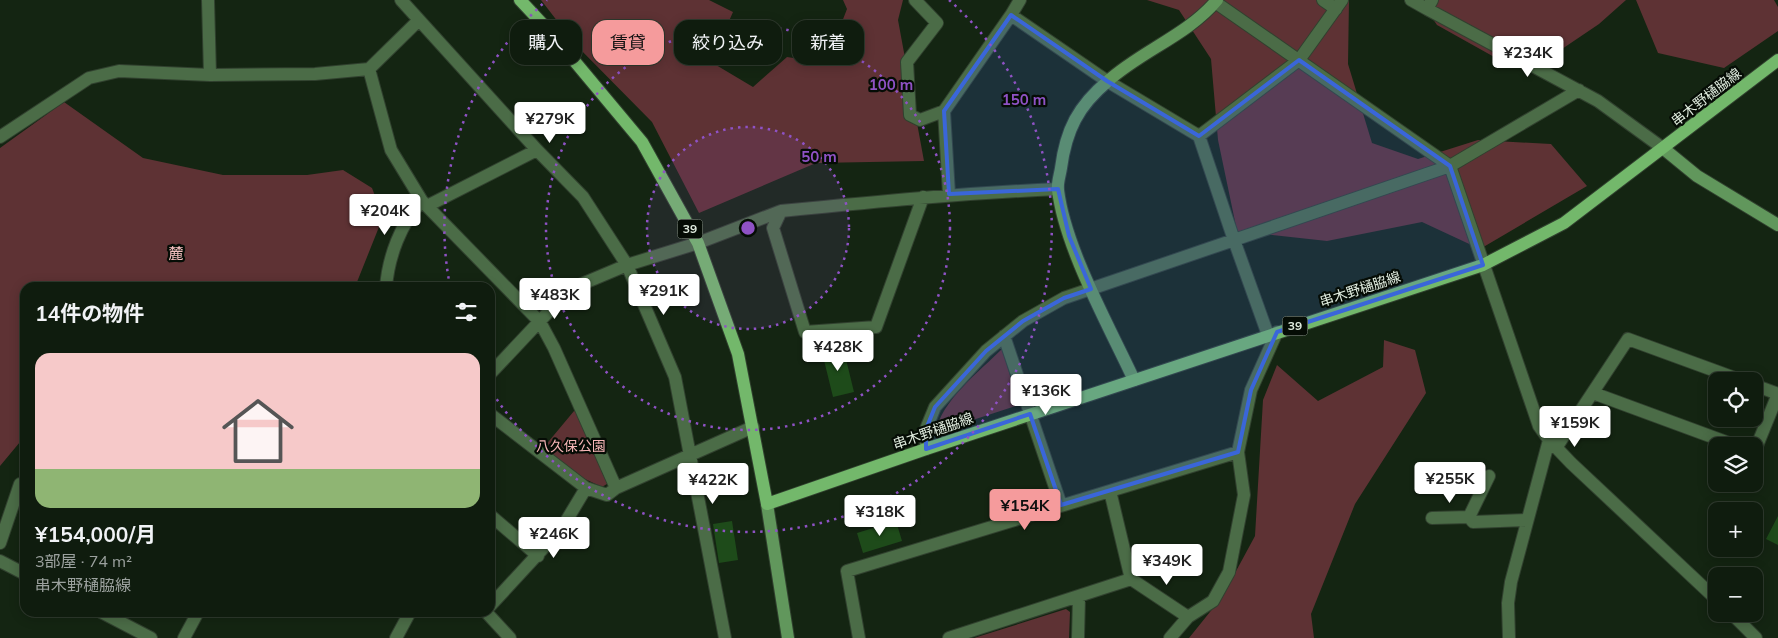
<!DOCTYPE html>
<html lang="ja">
<meta charset="utf-8">
<style>
body{margin:0;font-family:Mulish,"Noto Sans JP",sans-serif;background:#182517;color:#f1f3f6;height:100vh;display:flex;flex-direction:column;font-size:19px;white-space:nowrap}
*{box-sizing:border-box;margin:0}
p{font-size:16px;color:#9ba19e}
.icon{flex:none;width:28px;height:28px;fill:none;stroke:currentColor;stroke-width:2;stroke-linecap:round;stroke-linejoin:round}
.map{position:relative;flex:1;overflow:hidden}
.side{position:absolute;left:20px;top:282px;width:475px;height:335px;display:flex;flex-direction:column;background:#0f1c0e;border-radius:15px;box-shadow:0 2px 12px #0003,0 0 0 1px #2f3a2e}
.side>*{flex:none}
.guide{position:absolute;left:510px;top:20px;width:475px;height:45px;display:flex;gap:10px}
.controls{position:absolute;left:1708px;top:372px;display:grid;gap:10px}
.controls a{display:grid;place-items:center;width:55px;height:55px;border-radius:10px;background:#0f1c0e;box-shadow:0 2px 12px #0003,0 0 0 1px #2f3a2e;font-size:25px}
.price{position:absolute;translate:-50% -42px;padding:0 11px;border-radius:5px;background:#fff;color:#222;font-size:16px;line-height:32px;filter:drop-shadow(0 1px 2px #0008)}
.price::after{content:'';position:absolute;left:50%;top:30px;width:15px;height:11px;margin-left:-8px;background:inherit;clip-path:polygon(0 0,100% 0,50% 100%)}
.price.active{background:#f59b9c;color:#111}
ul{padding:0;list-style:none}
li{display:grid;align-content:center;gap:10px;height:265px;padding:0 15px}
li span{display:grid;place-items:center;height:155px;border-radius:15px;color:#555}
li>.icon{margin-inline-start:auto}
span .icon{width:90px;height:90px;fill:#fffc;stroke-width:1}
li b{font-size:21px}
h2{display:flex;justify-content:space-between;align-items:center;height:60px;padding:0 15px;font-size:21px}
.chip{padding:0 18px;border-radius:15px;background:#0f1c0e;box-shadow:0 2px 12px #0003,0 0 0 1px #2f3a2e;font-size:18px;line-height:45px}
.chip.active{background:#f59b9c;color:#111}
.map>svg:first-child{display:block}
.green{fill:#5e3234}
.building{fill:#1e4b1a}
.lines{fill:none;stroke-linecap:round;stroke-linejoin:round}
.street-casing{stroke:#31412f;stroke-width:14}
.secondary-casing{stroke:#31412f;stroke-width:14}
.primary-casing{stroke:#31412f;stroke-width:14}
.street{stroke:#4b6c47;stroke-width:12}
.secondary{stroke:#61975c;stroke-width:12}
.primary{stroke:#73b86b;stroke-width:12}
.marked{fill:#3a66d9;fill-opacity:0.2;stroke:#3a66d9;stroke-width:4;stroke-linejoin:round}
.ring{fill:none;stroke:#8f52c5;stroke-width:2.5;stroke-dasharray:2.5 5}
.labels{text-anchor:middle;stroke-width:4.5;stroke-linejoin:round;paint-order:stroke}
.shield{fill:#050c05;stroke:#9ea99e;stroke-width:1}
.shield-label{font-size:12px;font-weight:bold;fill:#e0ecdf}
.street-label{font-size:14px;fill:#e0ecdf;stroke:#050c05}
.park-label{font-size:14px;fill:#f6b6b7;stroke:#050c05}
.neighbourhood-label{font-size:15px;fill:#f4c0c0;stroke:#050c05}
.centre{fill:#8f52c5;stroke:#050c05;stroke-width:2.5}
.ring-label{font-size:15px;text-anchor:middle;font-weight:bold;fill:#8f52c5;stroke:#050c05;stroke-width:4.5;stroke-linejoin:round;paint-order:stroke}
</style>
<div class="map">
<svg width="1778" height="638" viewBox="0 0 1778 638">
<rect width="100%" height="100%" fill="#142512"/>
<path class="green" d="M 541,0 L 709,0 L 733,12 L 711,62 L 753,87 L 787,57 L 826,63 L 847,9 L 843,0 L 903,0 L 898,20 L 924,161 L 816,163 L 699,213 L 652,122 L 575,44 Z
M 1147,0 L 1349,0 L 1348,64 L 1372,143 L 1418,159 L 1478,140 L 1551,144 L 1587,186 L 1480,249 L 1422,222 L 1327,241 L 1237,231 L 1218,140 L 1211,59 L 1179,10 Z
M 1420,0 L 1626,0 L 1599,24 L 1562,49 L 1496,58 L 1437,25 Z
M 1636,0 L 1774,0 L 1778,7 L 1778,31 L 1724,68 L 1658,53 Z
M 64,102 L 143,158 L 223,175 L 307,175 L 343,170 L 372,188 L 383,217 L 355,287 L 25,288 L 25,436 L 0,466 L 0,148 Z
M 1384,340 L 1415,350 L 1426,393 L 1355,504 L 1311,614 L 1314,638 L 1189,638 L 1222,597 L 1255,536 L 1263,400 L 1277,365 L 1318,401 L 1383,367 Z
M 1002,349 L 1019,405 L 936,432 C 940,402 981,370 1002,349 Z
M 574,411 L 579,413 L 610,482 L 602,487 L 568,471 L 545,451 L 544,447 Z
M 1066,609 L 1070,612 L 1069,638 L 974,638 Z"/>
<path class="building" d="M 843,347 L 854,392 L 833,397 L 822,352 Z
M 1778,516 L 1778,545 L 1766,539 Z
M 732,521 L 738,560 L 719,563 L 713,524 Z
M 896,521 L 902,541 L 863,553 L 857,533 Z"/>
<g class="lines">
<defs>
<path id="street" d="M 208,0 L 210,75
M 401,0 L 537,150
M 915,0 L 937,23 L 907,62 L 910,115 L 920,120 L 944,111
M 1323,0 L 1336,9
M 1411,0 L 1427,9
M 1432,0 L 1427,9 L 1598,101 L 1664,149
M 1215,2 L 1450,166
M 1011,15 L 1020,0
M 369,69 L 419,20
M 1579,90 L 1450,166 L 1539,426 L 1549,440 L 1571,463 L 1716,599
M 1199,136 L 1299,60 L 1342,0
M 0,137 L 89,78 L 119,71 L 210,75 L 315,74 L 369,69 L 391,150 L 422,201 L 540,322 L 554,348 L 616,488
M 949,194 L 944,111 L 1011,15 L 1107,81 L 1199,136 L 1234,240 L 1450,166
M 923,197 L 876,327 L 805,332 L 773,228 L 781,211 C 873,202 965,193 1058,189
M 427,206 L 537,150 L 583,197 L 627,265 L 675,377 L 725,638
M 386,288 C 388,258 401,222 422,201
M 1004,336 L 1061,505
M 490,374 L 570,289 L 627,265 L 698,243 L 781,211
M 1754,385 L 1778,394 L 1754,453
M 1593,393 L 1737,446
M 490,414 L 586,488 L 607,495 L 616,488 L 753,427
M 1556,448 L 1628,339 L 1743,381
M 926,449 L 926,429 L 935,407 L 986,351 L 1023,321 L 1064,298 L 1234,240 L 1268,335
M 1489,476 L 1469,517 L 1473,522 L 1527,520
M 1110,491 L 1131,579 L 1188,617
M 490,515 L 538,556
M 1432,518 L 1469,517
M 0,543 L 20,484 L 25,487
M 0,561 L 25,574
M 490,606 L 562,528 L 586,488
M 101,612 L 151,638
M 486,612 L 510,638
M 1732,614 L 1756,638
M 184,638 L 198,612
M 396,638 L 410,612
M 859,638 L 847,571 L 1238,452
M 949,638 L 1131,579
M 1078,638 L 1079,597
M 1170,638 L 1188,617 L 1213,601 L 1229,572 L 1244,495 L 1238,452 L 1251,390 L 1277,332
M 1509,638 L 1508,603 L 1511,582 L 1549,440"/>
<path id="secondary" d="M 1664,149 L 1697,176 L 1778,225
M 1134,380 C 1109,326 1065,248 1058,190 C 1057,183 1060,175 1061,168 C 1066,130 1078,106 1108,81 C 1141,51 1188,35 1217,0
M 767,504 L 788,638"/>
<path id="primary" d="M 520,0 L 551,33 L 642,142 L 698,243 L 738,354 L 767,504 L 926,449 L 1483,265 L 1564,223 L 1778,60"/>
</defs>
<use href="#street" class="street-casing"/>
<use href="#secondary" class="secondary-casing"/>
<use href="#primary" class="primary-casing"/>
<use href="#street" class="street"/>
<use href="#secondary" class="secondary"/>
<use href="#primary" class="primary"/>
</g>
<path class="marked" d="M 1011,15 L 1107,81 L 1199,136 L 1299,60 L 1450,166 L 1483,265 L 1277,332 L 1251,390 L 1238,452 L 1061,505 L 1030,414 L 926,449 L 926,429 L 935,407 L 986,351 L 1023,321 L 1064,298 L 1091,289 L 1069,236 L 1058,189 L 949,194 L 944,111 Z"/>
<circle cx="748" cy="228" r="101" fill="#8f52c5" fill-opacity=".12"/>
<g class="ring">
<circle cx="748" cy="228" r="101"/>
<circle cx="748" cy="228" r="202"/>
<path d="M450 286A304 304 0 0 1 547 0M949 0A304 304 0 1 1 490 389"/>
</g>
<g class="labels">
<g class="shield">
<rect x="677.5" y="219.5" width="25" height="19" rx="4"/>
<rect x="1282.5" y="316.5" width="25" height="19" rx="4"/>
</g>
<g class="shield-label">
<text x="690" y="233">39</text>
<text x="1295" y="330">39</text>
</g>
<g class="street-label">
<text transform="translate(1706 97) rotate(-38)" y="5">串木野樋脇線</text>
<text transform="translate(1360 289) rotate(-18)" y="5">串木野樋脇線</text>
<text transform="translate(933 431) rotate(-19)" y="5">串木野樋脇線</text>
</g>
<g class="park-label">
<text x="571" y="451">八久保公園</text>
</g>
<g class="neighbourhood-label">
<text x="176" y="259">麓</text>
</g>
</g>
<circle cx="748" cy="228" r="8" class="centre"/>
<g class="ring-label">
<text x="891" y="90">100 m</text>
<text x="1024" y="105">150 m</text>
<text x="819" y="162">50 m</text>
</g>
</svg>
<div class="controls">
<a><svg class="icon" aria-label="locate" viewBox="0 0 24 24"><circle cx="12" cy="12" r="6"/><path d="M12 2v4M12 18v4M2 12h4M18 12h4"/></svg></a>
<a><svg class="icon" aria-label="layers" viewBox="0 0 24 24"><path d="M12 4l9 5-9 5-9-5zM3 14l9 5 9-5"/></svg></a>
<a>+</a>
<a>−</a>
</div>
<b class="price" style="left:1528px;top:78px">¥234K</b>
<b class="price" style="left:550px;top:144px">¥279K</b>
<b class="price" style="left:385px;top:236px">¥204K</b>
<b class="price" style="left:664px;top:316px">¥291K</b>
<b class="price" style="left:555px;top:320px">¥483K</b>
<b class="price" style="left:838px;top:372px">¥428K</b>
<b class="price" style="left:1046px;top:416px">¥136K</b>
<b class="price" style="left:1575px;top:448px">¥159K</b>
<b class="price" style="left:1450px;top:504px">¥255K</b>
<b class="price" style="left:713px;top:505px">¥422K</b>
<b class="price active" style="left:1025px;top:531px">¥154K</b>
<b class="price" style="left:880px;top:537px">¥318K</b>
<b class="price" style="left:554px;top:559px">¥246K</b>
<b class="price" style="left:1167px;top:586px">¥349K</b>
<div class="guide">
<a class="chip">購入</a>
<a class="chip active">賃貸</a>
<a class="chip">絞り込み</a>
<a class="chip">新着</a>
</div>
<section class="side">
<h2>14件の物件<svg class="icon" aria-label="filters" viewBox="0 0 24 24"><path d="M4 7h16M4 17h16"/><circle cx="9" cy="7" r="2"/><circle cx="15" cy="17" r="2"/></svg></h2>
<ul>
<li><span style="background:linear-gradient(#f6c9c9 75%,#8fb573 0)"><svg class="icon" aria-label="home" viewBox="0 0 24 24"><path d="M3 11l9-7 9 7M6 9v11h12V9"/></svg></span><div><b>¥154,000/月</b><p>3部屋 · 74 m²</p><p>串木野樋脇線</p></div></li>
</ul>
</section>
</div>
